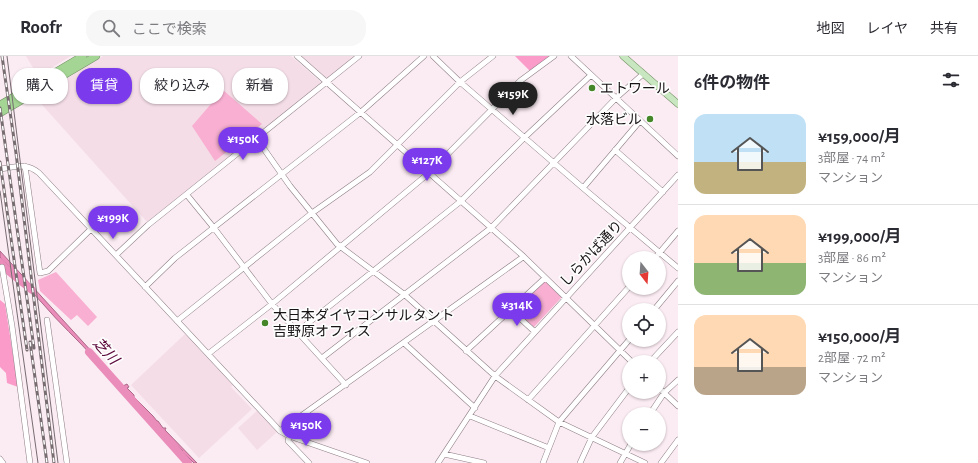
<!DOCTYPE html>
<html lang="ja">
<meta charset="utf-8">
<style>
body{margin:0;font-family:"Alegreya Sans","Noto Sans JP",sans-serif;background:#f7f7f7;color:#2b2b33;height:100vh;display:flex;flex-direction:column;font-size:15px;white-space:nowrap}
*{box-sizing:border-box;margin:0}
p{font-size:13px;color:#7c7c81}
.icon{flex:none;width:22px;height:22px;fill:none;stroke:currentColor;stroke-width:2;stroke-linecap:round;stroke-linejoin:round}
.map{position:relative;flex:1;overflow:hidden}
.details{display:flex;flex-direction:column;background:#fff;width:300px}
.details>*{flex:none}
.banner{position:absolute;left:12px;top:12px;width:380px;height:36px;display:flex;gap:8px}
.needle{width:26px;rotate:163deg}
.buttons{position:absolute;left:622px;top:195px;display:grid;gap:8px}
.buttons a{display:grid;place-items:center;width:44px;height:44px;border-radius:50%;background:#fff;box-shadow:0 1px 3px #0004;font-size:20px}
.price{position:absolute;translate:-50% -34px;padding:0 9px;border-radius:14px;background:#7c3aed;color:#fff;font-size:13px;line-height:26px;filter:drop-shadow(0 1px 2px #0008)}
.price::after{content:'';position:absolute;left:50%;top:24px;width:12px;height:9px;margin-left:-6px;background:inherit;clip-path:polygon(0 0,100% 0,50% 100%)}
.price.current{background:#222;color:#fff}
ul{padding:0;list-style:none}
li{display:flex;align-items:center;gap:12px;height:100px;padding:0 16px}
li+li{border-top:1px solid #e1e1e2}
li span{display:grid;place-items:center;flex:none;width:112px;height:80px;border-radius:12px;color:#555}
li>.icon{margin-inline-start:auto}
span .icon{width:48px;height:48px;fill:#fffc;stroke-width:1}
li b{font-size:17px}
h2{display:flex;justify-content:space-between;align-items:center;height:48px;padding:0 16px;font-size:17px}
.pill{padding:0 14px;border-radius:16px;background:#fff;box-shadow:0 1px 3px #0004;font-size:14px;line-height:36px}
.pill.current{background:#7c3aed;color:#fff}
header{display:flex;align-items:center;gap:24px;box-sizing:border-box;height:56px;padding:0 20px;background:#fff;border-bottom:1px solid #e1e1e2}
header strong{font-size:19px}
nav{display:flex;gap:22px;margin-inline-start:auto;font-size:14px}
.search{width:280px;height:36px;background:#f7f7f7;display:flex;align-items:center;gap:10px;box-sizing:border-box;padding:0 14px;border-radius:16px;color:#7c7c81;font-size:15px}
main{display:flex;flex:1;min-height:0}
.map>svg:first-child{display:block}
.built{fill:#f4dde7}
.green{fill:#f8afd1}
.forest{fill:#fa9bc9}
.water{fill:#ea8dba;stroke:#ab6888}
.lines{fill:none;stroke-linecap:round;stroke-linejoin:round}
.river{stroke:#ea8dba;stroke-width:8}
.minor-casing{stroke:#8d7f85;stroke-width:6}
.major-casing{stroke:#739167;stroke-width:7}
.highway-casing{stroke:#739167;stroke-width:8}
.minor{stroke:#fff;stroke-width:5}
.major{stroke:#c8e6bf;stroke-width:6}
.highway{stroke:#a4d594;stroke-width:7}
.tram{stroke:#776d71;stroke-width:1}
.rail-casing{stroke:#776d71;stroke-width:3}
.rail{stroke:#fdfdfd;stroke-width:1.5;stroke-dasharray:4.5;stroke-linecap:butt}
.poi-dot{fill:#448628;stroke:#fdfdfd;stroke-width:1.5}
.labels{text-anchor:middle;stroke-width:3.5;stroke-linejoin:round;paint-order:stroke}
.poi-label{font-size:14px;fill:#171214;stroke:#fdfdfd;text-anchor:start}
.street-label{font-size:14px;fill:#171214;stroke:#fdfdfd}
.water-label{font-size:15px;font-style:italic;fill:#5b063a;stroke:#fdfdfd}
</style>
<header>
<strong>Roofr</strong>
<div class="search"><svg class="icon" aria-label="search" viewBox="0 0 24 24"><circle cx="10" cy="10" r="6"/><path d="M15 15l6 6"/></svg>ここで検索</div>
<nav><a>地図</a><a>レイヤ</a><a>共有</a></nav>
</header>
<main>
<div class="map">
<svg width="678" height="407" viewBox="0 0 678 407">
<rect width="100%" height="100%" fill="#fbebf2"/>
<path class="built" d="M 26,0 L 71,0 L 38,20 Z
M 103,0 L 291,0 L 322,27 L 147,166 L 36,42 Z
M 299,0 L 356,0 L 327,24 Z
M 185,278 L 233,329 L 231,331 L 252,353 L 199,402 L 131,329 Z
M 258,354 L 277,376 L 257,394 L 238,372 Z"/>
<path class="green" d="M 223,34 L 262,68 L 215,105 L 192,70 Z
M 56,216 L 97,261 L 88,270 L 77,259 L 71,264 L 40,235 L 38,224 Z
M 544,226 L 546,226 L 561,241 L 561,242 L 534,271 L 532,272 L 514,255 L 514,253 Z"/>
<path class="forest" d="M 515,0 L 551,0 L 530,15 Z
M 0,244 L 5,248 L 18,331 L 7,327 L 6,317 L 0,311 Z"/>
<path class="water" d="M 0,195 L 114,320 L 123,330 L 127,328 L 129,331 L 127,332 L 134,339 L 134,341 L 153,360 L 157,365 L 158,365 L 163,372 L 166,372 L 165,374 L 197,407 L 194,407 L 183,396 L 180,398 L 179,396 L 183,395 L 160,374 L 160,372 C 140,348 118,327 96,303 L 95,303 C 78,284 59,267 43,248 L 0,201 Z"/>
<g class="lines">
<path class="river" d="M 0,206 L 6,213 L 32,234
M 89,296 L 188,407"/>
<defs>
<path id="minor" d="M 297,0 L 522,199 L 632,306
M 433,0 L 460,26 L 583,132 L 678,212
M 571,0 L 678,100
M 257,83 L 290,130 L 337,188 L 405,239 L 495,320 L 559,366 L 645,407
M 615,94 L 663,136
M 25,110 L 40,217 L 48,215 L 91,173
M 0,113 C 15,111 26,106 39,117 L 280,375 L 289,380 L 367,407
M 583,132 L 640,65
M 187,139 L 214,172 L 272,248 L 346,329
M 116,199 L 148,169 L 359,0
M 655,202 L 678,175
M 2,211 L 12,270 L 30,407
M 145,231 L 175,202 L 361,56 L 424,0
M 511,254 L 535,276
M 654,254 L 678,225
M 47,264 L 67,407
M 177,265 L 312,157 L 370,116 L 460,26 L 493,0
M 297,276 L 461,145 L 524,82 L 591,19
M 404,287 L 475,352
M 466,295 L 545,222
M 208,298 L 272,248 L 429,117 L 520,25 L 554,0
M 322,302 L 491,172 L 616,42 L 643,18
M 650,306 L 678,276
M 659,332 L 678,350
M 528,344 L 629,231
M 650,358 L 664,337 L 678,324
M 470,360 L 549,392
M 280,375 L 523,201
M 289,380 L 288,385 L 309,407
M 444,398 L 484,407
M 0,403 L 3,407
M 438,407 L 495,320 L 678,119
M 543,407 L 559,366 L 629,284
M 580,407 L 592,381 L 629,332
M 620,407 L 631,388
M 661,407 L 678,384"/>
<path id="major" d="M 623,0 L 678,48"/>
<path id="highway" d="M 0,49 L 83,0
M 0,57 L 96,0"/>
</defs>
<use href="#minor" class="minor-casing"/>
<use href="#major" class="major-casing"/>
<use href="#highway" class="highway-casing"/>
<use href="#minor" class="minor"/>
<use href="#major" class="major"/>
<use href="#highway" class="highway"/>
<path class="tram" d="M 7,0 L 58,407
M 0,135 L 38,407"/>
<defs>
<path id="rail" d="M 2,0 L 16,97 L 54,407
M 0,52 L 34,292
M 0,106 L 27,294
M 30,286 L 47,407"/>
</defs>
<use href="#rail" class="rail-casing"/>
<use href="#rail" class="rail"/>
</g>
<g class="poi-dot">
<circle cx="592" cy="32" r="4"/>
<circle cx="650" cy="63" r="4"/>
<circle cx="265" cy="267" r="4"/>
</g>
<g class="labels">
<g class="poi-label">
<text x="600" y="37">エトワール</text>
<text x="642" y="68" text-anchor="end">水落ビル</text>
<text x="273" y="264">大日本ダイヤコンサルタント<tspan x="273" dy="16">吉野原オフィス</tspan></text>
</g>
<g class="street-label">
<text transform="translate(591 197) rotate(-47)" y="5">しらかば通り</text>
</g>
<g class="water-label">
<text transform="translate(106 295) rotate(48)" y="5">芝川</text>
</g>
</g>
</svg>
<div class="buttons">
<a><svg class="needle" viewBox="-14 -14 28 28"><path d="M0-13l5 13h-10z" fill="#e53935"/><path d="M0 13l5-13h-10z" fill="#7c7c81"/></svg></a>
<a><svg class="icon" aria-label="locate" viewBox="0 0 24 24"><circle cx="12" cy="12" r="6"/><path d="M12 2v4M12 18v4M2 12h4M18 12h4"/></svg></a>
<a>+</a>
<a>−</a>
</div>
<b class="price current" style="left:513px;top:60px">¥159K</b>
<b class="price" style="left:243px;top:105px">¥150K</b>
<b class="price" style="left:427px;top:126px">¥127K</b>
<b class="price" style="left:113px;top:184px">¥199K</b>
<b class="price" style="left:517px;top:271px">¥314K</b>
<b class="price" style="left:306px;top:391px">¥150K</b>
<div class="banner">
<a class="pill">購入</a>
<a class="pill current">賃貸</a>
<a class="pill">絞り込み</a>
<a class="pill">新着</a>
</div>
</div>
<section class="details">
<h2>6件の物件<svg class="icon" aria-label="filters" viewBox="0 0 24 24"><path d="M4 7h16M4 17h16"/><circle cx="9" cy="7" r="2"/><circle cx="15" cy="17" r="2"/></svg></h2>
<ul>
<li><span style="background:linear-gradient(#bfe0f5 60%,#c2b280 0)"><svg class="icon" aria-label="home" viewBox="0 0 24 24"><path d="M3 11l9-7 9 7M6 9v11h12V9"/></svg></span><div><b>¥159,000/月</b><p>3部屋 · 74 m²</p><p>マンション</p></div></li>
<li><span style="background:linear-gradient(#ffd9b3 60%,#8fb573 0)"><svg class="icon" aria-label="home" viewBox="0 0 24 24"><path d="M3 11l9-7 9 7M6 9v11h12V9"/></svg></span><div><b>¥199,000/月</b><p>3部屋 · 86 m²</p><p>マンション</p></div></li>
<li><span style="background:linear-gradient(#ffd9b3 65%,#b9a48a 0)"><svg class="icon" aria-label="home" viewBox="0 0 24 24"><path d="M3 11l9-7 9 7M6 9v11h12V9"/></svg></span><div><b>¥150,000/月</b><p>2部屋 · 72 m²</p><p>マンション</p></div></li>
</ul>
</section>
</main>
